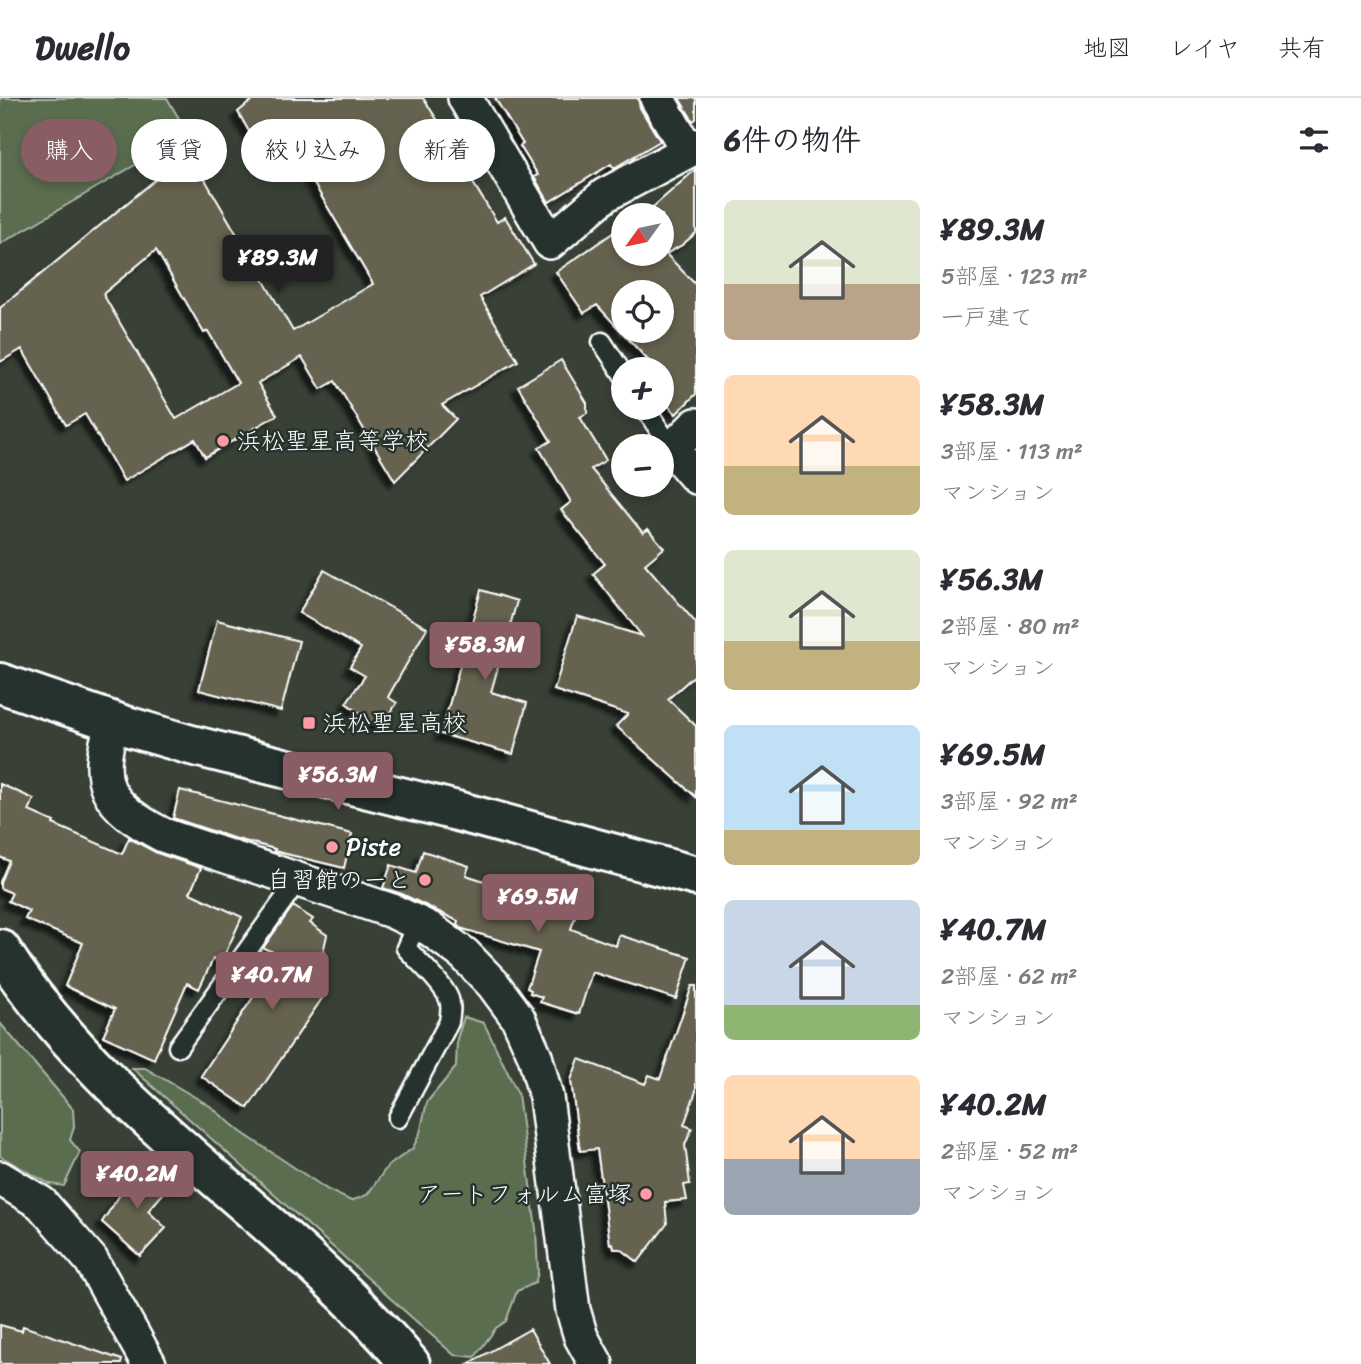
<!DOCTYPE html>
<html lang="ja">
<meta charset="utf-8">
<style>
body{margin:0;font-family:Sriracha,"Klee One",sans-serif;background:#f7f7f7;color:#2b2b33;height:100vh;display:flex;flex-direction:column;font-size:26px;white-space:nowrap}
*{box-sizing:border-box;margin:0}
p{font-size:23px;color:#7c7c81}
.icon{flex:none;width:38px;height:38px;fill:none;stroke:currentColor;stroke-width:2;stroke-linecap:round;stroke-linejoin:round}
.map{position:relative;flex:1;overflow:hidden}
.panel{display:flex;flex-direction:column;background:#fff;width:665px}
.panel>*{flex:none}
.banner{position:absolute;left:21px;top:21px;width:569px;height:63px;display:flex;gap:14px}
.needle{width:46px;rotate:237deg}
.fabs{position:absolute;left:611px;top:105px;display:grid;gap:14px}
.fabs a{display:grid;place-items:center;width:63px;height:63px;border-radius:50%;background:#fff;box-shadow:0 4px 10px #0003;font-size:35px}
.price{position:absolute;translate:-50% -60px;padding:0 16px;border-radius:7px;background:#8a5d65;color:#fff;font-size:23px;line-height:46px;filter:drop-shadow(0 2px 4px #0008)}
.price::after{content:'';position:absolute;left:50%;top:42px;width:21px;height:16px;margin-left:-10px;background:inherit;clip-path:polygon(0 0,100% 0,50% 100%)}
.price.current{background:#222;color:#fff}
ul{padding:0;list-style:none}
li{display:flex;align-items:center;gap:21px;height:175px;padding:0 28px}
li span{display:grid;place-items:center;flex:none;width:196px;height:140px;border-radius:10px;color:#555}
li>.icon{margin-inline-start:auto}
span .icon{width:84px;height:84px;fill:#fffc;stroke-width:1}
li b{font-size:30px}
h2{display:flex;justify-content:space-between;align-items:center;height:84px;padding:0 28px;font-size:30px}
.tag{padding:0 24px;border-radius:32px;background:#fff;box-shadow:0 4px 10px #0003;font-size:24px;line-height:63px}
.tag.current{background:#8a5d65;color:#fff}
header{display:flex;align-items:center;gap:42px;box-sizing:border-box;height:98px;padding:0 35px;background:#fff;border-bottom:2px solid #e1e1e2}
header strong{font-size:33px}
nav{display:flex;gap:38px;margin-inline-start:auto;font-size:24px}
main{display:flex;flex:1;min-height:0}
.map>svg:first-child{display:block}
.green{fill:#5a6d50;stroke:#acb6a8;stroke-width:2}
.building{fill:#65624f;stroke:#fff;stroke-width:2;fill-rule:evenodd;filter:url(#shadow)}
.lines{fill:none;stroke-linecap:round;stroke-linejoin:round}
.service-casing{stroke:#fff;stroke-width:23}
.minor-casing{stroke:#fff;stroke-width:38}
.tertiary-casing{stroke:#fff;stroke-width:44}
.service{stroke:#26332d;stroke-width:18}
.minor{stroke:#26332d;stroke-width:33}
.tertiary{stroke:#26332d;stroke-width:38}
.poi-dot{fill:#ff9aa2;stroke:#26332d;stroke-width:2.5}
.labels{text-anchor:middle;stroke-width:5;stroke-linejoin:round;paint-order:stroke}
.poi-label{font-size:24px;fill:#fff;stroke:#26332d;text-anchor:start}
</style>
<header>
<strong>Dwello</strong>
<nav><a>地図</a><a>レイヤ</a><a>共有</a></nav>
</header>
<main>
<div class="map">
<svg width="696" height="1266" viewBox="0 0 696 1266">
<defs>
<filter id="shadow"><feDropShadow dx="-6" dy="6" stdDeviation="2" flood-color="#0009"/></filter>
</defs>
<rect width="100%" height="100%" fill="#394137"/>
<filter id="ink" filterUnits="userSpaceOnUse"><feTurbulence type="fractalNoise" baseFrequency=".0143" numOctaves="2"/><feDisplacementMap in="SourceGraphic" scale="14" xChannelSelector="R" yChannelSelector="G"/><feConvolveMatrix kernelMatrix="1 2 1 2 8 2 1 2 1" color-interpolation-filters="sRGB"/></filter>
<g filter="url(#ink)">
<path class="green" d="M 0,0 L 167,0 L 188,36 L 0,146 Z
M 464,919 L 484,925 L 518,996 L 536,1131 L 538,1175 L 535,1185 L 517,1193 L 506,1223 L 496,1230 L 475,1259 L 454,1257 L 132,970 L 145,970 L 210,1008 L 241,1034 L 328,1092 L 351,1103 L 367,1097 L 387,1069 L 413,1050 L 420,1035 L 427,1004 L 456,969 L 457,941 Z
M 0,925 L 73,1011 L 74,1029 L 70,1042 L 80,1054 L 64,1088 L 50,1086 L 0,1058 Z"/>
<path class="building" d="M 255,0 L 423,0 L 459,55 L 456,57 L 497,124 L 505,119 L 534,166 L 480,199 L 518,263 L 442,307 L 456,321 L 395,383 L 335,283 L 321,291 L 302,259 L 258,285 L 277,317 L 205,359 L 195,341 L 124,383 L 85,316 L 66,327 L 22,251 L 0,264 L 0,210 L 189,54 L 293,233 L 373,186 L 297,57 L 282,66 L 269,46 L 259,51 L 238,14 ZM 156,152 L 204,235 L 208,233 L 238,285 L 176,321 L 103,196 Z
M 495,0 L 638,0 L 640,10 L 660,43 L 614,70 L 611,66 L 549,104 L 534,79 L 538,77 L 520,48 L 523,46 Z
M 679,0 L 696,0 L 696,21 L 693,23 Z
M 696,71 L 696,135 L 682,147 L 666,156 L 696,187 L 696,296 L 676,316 L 662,301 L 662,271 L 656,271 L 597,207 L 584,215 L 556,174 L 623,128 L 623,156 L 662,156 L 662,117 L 638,117 L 653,109 ZM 623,194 L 662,194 L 662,233 L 623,233 Z
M 561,262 L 587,305 L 587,315 L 580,319 L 606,362 L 591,371 L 643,435 L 648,431 L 664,450 L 645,466 L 696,525 L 696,576 L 668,601 L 696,628 L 696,699 L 616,628 L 628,616 L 554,592 L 577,518 L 642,538 L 593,476 L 605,466 L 561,412 L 571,404 L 539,350 L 551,343 L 518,288 Z
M 324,472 L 427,530 L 388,599 L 397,605 L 380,630 L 346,605 L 365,578 L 350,569 L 361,550 L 299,515 Z
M 481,492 L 517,503 L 491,594 L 527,605 L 513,656 L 441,636 Z
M 217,522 L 299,543 L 281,613 L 199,592 Z
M 0,686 L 34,701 L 29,713 L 54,724 L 53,726 L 122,756 L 129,740 L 157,755 L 201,770 L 190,795 L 242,819 L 221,865 L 213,861 L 199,891 L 187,885 L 154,961 L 103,938 L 115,911 L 65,888 L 83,845 L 25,821 L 29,813 L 8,803 L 12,795 L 0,790 L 0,784 L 9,763 L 0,759 Z
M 180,692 L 352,736 L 344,770 L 274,753 L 275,751 L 233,740 L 173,720 Z
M 423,753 L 469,768 L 466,777 L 577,813 L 571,831 L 616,848 L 619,837 L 690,859 L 676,901 L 592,874 L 579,916 L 540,904 L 542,899 L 530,895 L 531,892 L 527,890 L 539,854 L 460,830 L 457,827 L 458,823 L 402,796 L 383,790 L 391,767 L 416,775 Z
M 293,808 L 313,821 L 310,825 L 327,837 L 314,893 L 325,896 L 248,1010 L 201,978 L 281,857 L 263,850 Z
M 692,888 L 696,888 L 696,993 L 684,1027 L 692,1030 L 685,1047 L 690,1086 L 684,1087 L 687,1102 L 665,1104 L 667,1126 L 638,1164 L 621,1151 L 614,1151 L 613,1145 L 610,1146 L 597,1051 L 580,1053 L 571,982 L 579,961 L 645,986 L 649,977 L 660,981 Z
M 141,1065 L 168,1090 L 148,1113 L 166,1130 L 140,1158 L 102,1124 Z
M 0,1227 L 22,1233 L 23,1228 L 122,1262 L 121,1266 L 0,1266 Z
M 530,1231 L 550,1266 L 468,1266 Z"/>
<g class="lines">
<defs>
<path id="service" d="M 602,244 L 623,276
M 645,310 L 672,351
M 178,949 L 288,796 L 293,780
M 398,1020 L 449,924 C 450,916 452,909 449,901 C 443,885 418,863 406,850 L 417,825"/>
<path id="minor" d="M 465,0 L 550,144 L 605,97 L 688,53
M 657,0 L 688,53 L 696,48
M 696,327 L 672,351 L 696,379
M 113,624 C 92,686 107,708 163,737 L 392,813 L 430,831 L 464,856 L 493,886 L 518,920 L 535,958 L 546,999 L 573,1212 L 581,1239 L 596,1266
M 0,1080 L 41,1105 L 91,1162 L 149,1266"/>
<path id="tertiary" d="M 0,585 L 123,627 L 191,647 L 457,713 L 696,778
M 0,851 C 106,1018 285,1116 410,1266"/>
</defs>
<use href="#service" class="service-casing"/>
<use href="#minor" class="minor-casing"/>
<use href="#tertiary" class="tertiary-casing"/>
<use href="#service" class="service"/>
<use href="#minor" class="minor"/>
<use href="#tertiary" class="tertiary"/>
</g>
</g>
<g class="poi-dot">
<circle cx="223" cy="343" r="7"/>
<rect x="302" y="618" width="14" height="14" rx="3.5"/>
<circle cx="332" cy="749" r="7"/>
<circle cx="425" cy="782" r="7"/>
<circle cx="646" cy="1096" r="7"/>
</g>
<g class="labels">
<g class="poi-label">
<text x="237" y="351">浜松聖星高等学校</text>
<text x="323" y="633">浜松聖星高校</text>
<text x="346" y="757">Piste</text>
<text x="411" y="790" text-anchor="end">自習館のーと</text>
<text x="632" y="1104" text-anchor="end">アートフォルム富塚</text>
</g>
</g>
</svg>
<div class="fabs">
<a><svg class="needle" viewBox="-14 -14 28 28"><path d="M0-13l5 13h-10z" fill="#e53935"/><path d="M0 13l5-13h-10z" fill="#7c7c81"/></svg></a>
<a><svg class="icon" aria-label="locate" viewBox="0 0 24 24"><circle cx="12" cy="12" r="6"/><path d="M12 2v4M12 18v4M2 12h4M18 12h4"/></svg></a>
<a>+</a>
<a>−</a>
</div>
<b class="price current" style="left:278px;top:197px">¥89.3M</b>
<b class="price" style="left:485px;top:584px">¥58.3M</b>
<b class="price" style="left:338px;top:714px">¥56.3M</b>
<b class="price" style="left:538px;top:836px">¥69.5M</b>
<b class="price" style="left:272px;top:914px">¥40.7M</b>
<b class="price" style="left:137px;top:1113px">¥40.2M</b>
<div class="banner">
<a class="tag current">購入</a>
<a class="tag">賃貸</a>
<a class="tag">絞り込み</a>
<a class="tag">新着</a>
</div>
</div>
<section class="panel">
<h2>6件の物件<svg class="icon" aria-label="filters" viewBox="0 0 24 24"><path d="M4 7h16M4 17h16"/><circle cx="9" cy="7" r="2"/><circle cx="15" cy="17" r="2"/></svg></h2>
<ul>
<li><span style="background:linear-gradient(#dfe7d0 60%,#b9a48a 0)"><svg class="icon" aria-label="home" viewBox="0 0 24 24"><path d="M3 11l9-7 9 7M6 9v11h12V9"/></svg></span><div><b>¥89.3M</b><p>5部屋 · 123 m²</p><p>一戸建て</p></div></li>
<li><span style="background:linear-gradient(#ffd9b3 65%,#c2b280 0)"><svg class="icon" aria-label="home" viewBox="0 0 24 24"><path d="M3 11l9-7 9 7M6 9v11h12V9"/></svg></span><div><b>¥58.3M</b><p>3部屋 · 113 m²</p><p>マンション</p></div></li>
<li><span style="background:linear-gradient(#dfe7d0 65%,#c2b280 0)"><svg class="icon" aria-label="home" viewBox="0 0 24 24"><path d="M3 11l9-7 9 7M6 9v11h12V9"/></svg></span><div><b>¥56.3M</b><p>2部屋 · 80 m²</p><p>マンション</p></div></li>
<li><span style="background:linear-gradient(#bfe0f5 75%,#c2b280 0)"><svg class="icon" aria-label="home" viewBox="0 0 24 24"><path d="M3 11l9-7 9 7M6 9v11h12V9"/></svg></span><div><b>¥69.5M</b><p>3部屋 · 92 m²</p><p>マンション</p></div></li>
<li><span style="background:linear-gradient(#c9d6e8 75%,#8fb573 0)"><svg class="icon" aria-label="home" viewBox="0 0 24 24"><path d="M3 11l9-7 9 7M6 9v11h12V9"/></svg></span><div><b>¥40.7M</b><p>2部屋 · 62 m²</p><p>マンション</p></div></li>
<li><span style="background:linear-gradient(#ffd9b3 60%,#9aa5b1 0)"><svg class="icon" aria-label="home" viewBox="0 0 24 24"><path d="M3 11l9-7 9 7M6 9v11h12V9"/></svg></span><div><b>¥40.2M</b><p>2部屋 · 52 m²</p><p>マンション</p></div></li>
</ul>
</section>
</main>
